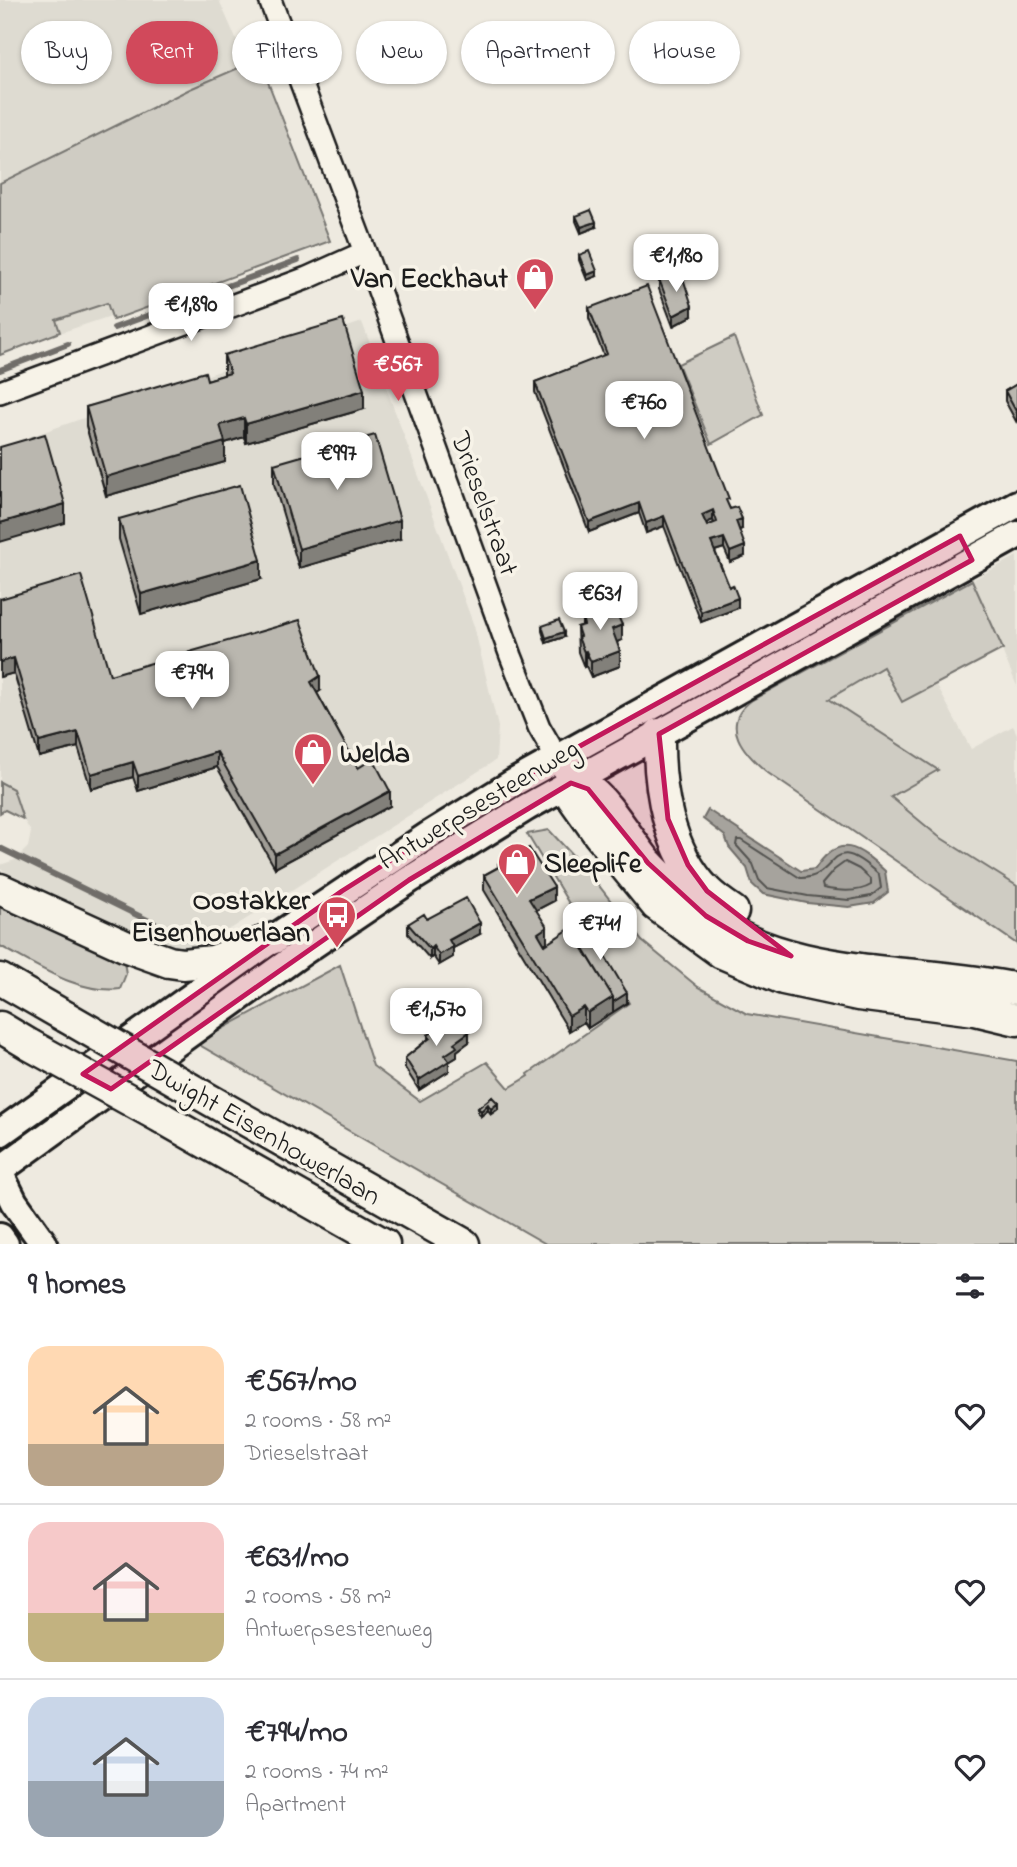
<!DOCTYPE html>
<meta charset="utf-8">
<style>
body{margin:0;font-family:"Indie Flower",sans-serif;background:#f2f2f3;color:#2b2b33;height:100vh;display:flex;flex-direction:column;font-size:26px;white-space:nowrap}
*{box-sizing:border-box;margin:0}
p{font-size:23px;color:#7c7c81}
.icon{flex:none;width:38px;height:38px;fill:none;stroke:currentColor;stroke-width:2;stroke-linecap:round;stroke-linejoin:round}
.map{position:relative;height:1244px;overflow:hidden}
.side{display:flex;flex-direction:column;background:#fff;flex:1}
.side>*{flex:none}
.top-card{position:absolute;left:21px;top:21px;width:976px;height:63px;display:flex;gap:14px}
.price{position:absolute;translate:-50% -60px;padding:0 16px;border-radius:14px;background:#fff;color:#222;font-size:23px;line-height:46px;filter:drop-shadow(0 2px 4px #0008)}
.price::after{content:'';position:absolute;left:50%;top:42px;width:21px;height:16px;margin-left:-10px;background:inherit;clip-path:polygon(0 0,100% 0,50% 100%)}
.price.on{background:#d1495b;color:#fff}
ul{padding:0;list-style:none}
li{display:flex;align-items:center;gap:21px;height:175px;padding:0 28px}
li+li{border-top:2px solid #e1e1e2}
li span{display:grid;place-items:center;flex:none;width:196px;height:140px;border-radius:21px;color:#555}
li>.icon{margin-inline-start:auto}
span .icon{width:84px;height:84px;fill:#fffc;stroke-width:1}
li b{font-size:30px}
h2{display:flex;justify-content:space-between;align-items:center;height:84px;padding:0 28px;font-size:30px}
.tag{padding:0 24px;border-radius:32px;background:#fff;box-shadow:0 2px 5px #0004;font-size:24px;line-height:63px}
.tag.on{background:#d1495b;color:#fff}
.map>svg:first-child{display:block}
.built{fill:#dedbd1}
.green{fill:#cfccc3;stroke:#767470;stroke-width:2}
.water{fill:#a6a39d;stroke:#6f6d69;stroke-width:2}
.lines{fill:none;stroke-linecap:round;stroke-linejoin:round}
.shore{stroke:#535250;stroke-width:2}
.stream{stroke:#6f6d69;stroke-width:6}
.minor-casing{stroke:#1c1c1c;stroke-width:26}
.major-casing{stroke:#1c1c1c;stroke-width:32}
.highway-casing{stroke:#1c1c1c;stroke-width:35}
.minor{stroke:#f7f3e8;stroke-width:21}
.major{stroke:#f7f3e8;stroke-width:26}
.highway{stroke:#f7f3e8;stroke-width:30}
.highway-bridge-casing{stroke:#1c1c1c;stroke-width:35;stroke-linecap:butt}
.highway-bridge{stroke:#f7f3e8;stroke-width:30}
.wall{fill:#a09d96;stroke:#1c1c1c;stroke-width:2;fill-rule:evenodd}
.shaded-wall{fill:#82807a;stroke:#1c1c1c;stroke-width:2}
.building{fill:#bab7af;stroke:#1c1c1c;stroke-width:2;fill-rule:evenodd}
.marked{fill:#c2185b;fill-opacity:0.2;stroke:#c2185b;stroke-width:5;stroke-linejoin:round}
.labels{text-anchor:middle;stroke-width:7;stroke-linejoin:round;paint-order:stroke}
.poi-label{font-size:28px;font-weight:bold;fill:#1c1c1c;stroke:#f7f3e8;text-anchor:end}
.street-label{font-size:28px;fill:#1c1c1c;stroke:#f7f3e8}
</style>
<div class="map">
<svg width="1017" height="1244" viewBox="0 0 1017 1244">
<rect width="100%" height="100%" fill="#eeeae0"/>
<filter id="ink" filterUnits="userSpaceOnUse"><feTurbulence type="fractalNoise" baseFrequency=".0143" numOctaves="2"/><feDisplacementMap in="SourceGraphic" scale="14" xChannelSelector="R" yChannelSelector="G"/><feConvolveMatrix kernelMatrix="1 2 1 2 8 2 1 2 1" color-interpolation-filters="sRGB"/></filter>
<g filter="url(#ink)">
<path class="built" d="M 0,0 L 219,0 L 326,244 L 0,353 Z
M 362,322 L 474,626 L 498,727 L 496,760 L 232,928 L 204,940 L 182,952 L 157,944 L 0,869 L 0,865 L 15,860 L 28,847 L 31,832 L 23,819 L 13,789 L 0,782 L 0,447 Z
M 1017,556 L 1017,686 L 972,580 Z
M 883,667 L 902,702 L 936,684 L 971,749 L 1013,726 L 1017,734 L 1017,886 L 938,836 L 891,797 L 937,770 L 828,699 Z"/>
<path class="green" d="M 259,59 L 330,241 L 113,320 L 107,303 L 56,320 L 60,332 L 0,355 L 0,183 L 190,89 Z
M 734,337 L 763,415 L 711,444 L 678,364 Z
M 972,580 L 1003,649 L 902,702 L 883,667 L 829,699 L 938,770 L 891,797 L 938,836 L 1017,886 L 1017,944 L 768,773 C 744,753 718,725 752,700 Z
M 0,782 L 13,789 L 23,819 L 5,810 L 0,813 Z
M 549,830 L 589,873 L 642,941 L 698,987 L 747,1014 L 1017,1061 L 1017,1244 L 546,1244 L 196,1043 L 340,965 L 373,1066 L 420,1101 L 487,1062 L 509,1088 L 529,1076 L 528,1074 L 629,1003 L 527,834 Z
M 0,902 L 124,961 L 126,974 L 120,989 C 77,994 37,965 0,946 Z"/>
<path class="water" d="M 708,810 L 801,871 L 815,869 C 839,832 859,847 885,871 L 888,892 L 874,903 L 849,907 L 807,903 L 763,894 L 752,884 L 747,868 L 729,847 L 725,836 L 703,819 Z"/>
<g class="lines">
<path class="shore" d="M 737,840 L 741,840 L 800,878 C 841,879 826,826 879,875 L 881,888 L 871,896 L 849,900 L 808,896 L 767,888 L 759,880 L 753,864 L 736,845 Z
M 845,862 L 859,869 L 871,880 L 871,885 C 858,893 838,891 823,888 L 822,884 L 834,870 Z"/>
<path class="stream" d="M 114,328 L 298,260
M 0,370 L 68,344
M 0,848 L 184,938"/>
<defs>
<path id="minor" d="M 270,0 L 365,252 L 511,656 L 539,727 L 565,772
M 0,392 L 307,278 L 365,252"/>
<path id="major" d="M 0,1133 L 274,938 L 429,835 L 513,783 L 1017,504
M 0,1170 L 301,953 L 409,880 L 527,807 L 1017,535
M 0,1174 L 14,1202 L 44,1244
M 0,1237 L 5,1244"/>
<path id="highway" d="M 659,734 C 658,788 668,851 707,891 C 714,898 724,905 733,911
M 0,889 L 127,947 L 169,962 L 183,964 L 213,961 L 274,938
M 0,979 L 66,1017
M 1017,989 C 918,967 790,980 705,916 C 686,902 663,879 647,862 C 631,843 606,799 586,788 C 582,786 576,785 571,783 L 572,797 L 599,835 L 656,905 L 722,953 L 783,979 L 858,995 L 975,1010 L 1017,1020
M 0,1027 L 30,1045
M 196,1092 L 464,1244
M 162,1118 L 384,1244"/>
</defs>
<use href="#minor" class="minor-casing"/>
<use href="#major" class="major-casing"/>
<use href="#highway" class="highway-casing"/>
<use href="#minor" class="minor"/>
<use href="#major" class="major"/>
<use href="#highway" class="highway"/>
<defs>
<path id="highway-bridge" d="M 66,1017 L 196,1092
M 30,1045 L 162,1118"/>
</defs>
<use href="#highway-bridge" class="highway-bridge-casing"/>
<use href="#highway-bridge" class="highway-bridge"/>
</g>
<path class="wall" d="M 576,216 L 596,227 L 581,233 L 576,221 Z
M 579,255 L 597,276 L 587,280 L 579,260 Z
M 659,279 L 692,316 L 673,326 L 659,289 Z
M 589,308 L 729,507 L 742,529 L 739,530 L 745,556 L 730,562 L 724,548 L 715,551 L 738,608 L 701,622 L 664,526 L 646,533 L 639,513 L 589,532 L 535,392 L 535,382 L 604,356 L 589,318 ZM 713,520 L 714,523 L 707,526 L 705,523 Z
M 224,355 L 364,409 L 246,443 L 244,437 L 225,443 L 225,462 L 106,496 L 86,426 L 86,407 L 207,380 L 224,375 Z
M 1017,384 L 1017,423 L 1005,401 L 1005,391 Z
M 274,464 L 400,539 L 299,568 L 274,484 Z
M 119,519 L 261,579 L 141,614 L 119,539 Z
M 0,599 L 110,675 L 320,691 L 317,693 L 358,768 L 390,806 L 275,868 L 217,767 L 138,791 L 133,777 L 91,789 L 78,747 L 39,757 L 14,673 L 0,677 Z
M 591,607 L 622,640 L 617,642 L 620,666 L 591,677 L 586,666 L 584,667 L 578,652 L 577,627 L 582,626 L 582,617 L 591,614 Z
M 542,626 L 564,637 L 546,643 L 542,631 Z
M 498,864 L 554,901 L 536,910 L 547,942 L 544,943 L 545,945 L 627,1003 L 588,1028 L 584,1022 L 569,1031 L 484,890 L 484,875 L 498,867 Z
M 427,919 L 480,934 L 453,948 L 453,957 L 439,965 L 433,956 L 430,959 L 408,934 L 408,924 Z
M 428,1035 L 469,1042 L 457,1051 L 457,1057 L 449,1062 L 449,1071 L 419,1090 L 405,1068 L 405,1058 L 428,1039 Z
M 492,1097 L 498,1109 L 491,1114 L 488,1110 L 481,1116 L 478,1113 L 478,1108 Z"/>
<path class="shaded-wall" d="M 596,222 L 596,227 L 581,233 L 581,227 Z
M 597,271 L 597,276 L 587,280 L 587,275 Z
M 692,306 L 692,316 L 673,326 L 673,316 Z
M 364,390 L 364,409 L 246,443 L 246,424 Z
M 244,418 L 244,437 L 225,443 L 225,462 L 106,496 L 106,477 L 220,425 Z
M 639,503 L 639,513 L 589,532 L 589,522 Z
M 65,504 L 65,523 L 0,542 L 0,523 Z
M 713,510 L 713,520 L 702,525 L 702,515 Z
M 664,516 L 664,526 L 646,533 L 646,523 Z
M 742,519 L 742,529 L 736,531 L 736,521 Z
M 400,520 L 400,539 L 299,568 L 299,549 Z
M 724,538 L 724,548 L 711,552 L 711,542 Z
M 745,546 L 745,556 L 730,562 L 730,552 Z
M 261,560 L 261,579 L 141,614 L 141,594 Z
M 738,598 L 738,608 L 701,622 L 701,612 Z
M 622,625 L 622,640 L 612,644 L 612,629 Z
M 564,632 L 564,637 L 546,643 L 546,638 Z
M 586,651 L 586,666 L 584,667 L 584,652 Z
M 620,651 L 620,666 L 591,677 L 591,662 Z
M 14,658 L 14,673 L 0,677 L 0,662 Z
M 320,676 L 320,691 L 311,696 L 311,682 Z
M 78,732 L 78,747 L 39,757 L 39,742 Z
M 217,752 L 217,767 L 138,791 L 138,776 Z
M 133,762 L 133,777 L 91,789 L 91,774 Z
M 390,791 L 390,806 L 275,868 L 275,854 Z
M 554,887 L 554,901 L 529,914 L 529,899 Z
M 480,923 L 480,934 L 453,948 L 453,957 L 439,965 L 439,955 L 449,940 Z
M 547,927 L 547,942 L 538,947 L 538,933 Z
M 433,946 L 433,956 L 430,959 L 430,949 Z
M 627,993 L 627,1003 L 613,1012 L 613,1002 Z
M 613,997 L 613,1012 L 588,1028 L 588,1013 Z
M 584,1007 L 584,1022 L 569,1031 L 569,1016 Z
M 469,1032 L 469,1042 L 457,1051 L 457,1057 L 449,1062 L 449,1071 L 419,1090 L 419,1080 L 445,1055 L 454,1043 Z
M 498,1103 L 498,1109 L 491,1114 L 491,1109 Z
M 488,1104 L 488,1110 L 481,1116 L 481,1111 Z"/>
<path class="building" d="M 591,210 L 596,222 L 581,227 L 576,216 Z
M 589,251 L 597,271 L 587,275 L 579,255 Z
M 675,274 L 677,277 L 682,275 L 692,306 L 673,316 L 659,279 Z
M 647,286 L 729,499 L 726,500 L 730,509 L 737,507 L 742,519 L 736,521 L 745,546 L 730,552 L 724,538 L 711,542 L 729,587 L 733,585 L 738,598 L 701,612 L 664,516 L 646,523 L 639,503 L 589,522 L 535,382 L 607,354 L 589,308 ZM 713,510 L 717,522 L 707,526 L 702,515 Z
M 343,320 L 364,390 L 246,424 L 244,418 L 220,425 L 225,442 L 106,477 L 86,407 L 205,372 L 207,380 L 230,373 L 224,355 Z
M 1017,384 L 1017,413 L 1005,391 Z
M 45,434 L 65,504 L 0,523 L 0,447 Z
M 375,435 L 400,520 L 299,549 L 274,464 Z
M 240,485 L 261,560 L 141,594 L 119,519 Z
M 81,575 L 110,675 L 300,620 L 320,676 L 311,682 L 358,768 L 373,759 L 390,791 L 275,854 L 217,752 L 138,776 L 133,762 L 91,774 L 78,732 L 39,742 L 14,658 L 0,662 L 0,599 Z
M 611,600 L 622,625 L 612,629 L 620,651 L 591,662 L 586,651 L 584,652 L 578,637 L 580,636 L 577,627 L 584,625 L 582,617 L 593,613 L 591,607 Z
M 559,620 L 564,632 L 546,638 L 542,626 Z
M 529,848 L 554,887 L 529,899 L 547,927 L 538,933 L 545,945 L 571,928 L 613,997 L 588,1013 L 584,1007 L 569,1016 L 484,875 L 499,867 L 498,864 L 509,857 L 514,855 L 515,857 Z
M 466,898 L 480,923 L 449,940 L 453,947 L 439,955 L 433,946 L 430,949 L 408,924 L 424,914 L 427,919 Z
M 586,924 L 627,993 L 613,1002 L 613,997 L 573,932 Z
M 457,1016 L 469,1032 L 454,1043 L 457,1047 L 445,1055 L 449,1061 L 419,1080 L 405,1058 L 430,1038 L 428,1035 Z
M 492,1097 L 498,1103 L 491,1109 L 488,1104 L 481,1111 L 478,1108 Z"/>
</g>
<path class="marked" d="M 960,536 L 972,560 L 659,734 L 668,819 L 688,865 L 707,891 L 791,956 L 748,941 L 706,916 L 648,863 L 588,789 L 571,783 L 409,880 L 111,1089 L 83,1074 L 342,891 L 513,783 Z"/>
<defs>
<symbol id="shop-pin" viewBox="-11 -11 22 30"><path d="M0 17L-7.5 6A9.5 9.5 0 1 1 7.5 6Z" fill="#d1495b" stroke="#f7f3e8"/><path d="M-5-2.5h2.3a2.7 3.5 0 0 1 5.4 0H5L5.5 6h-11ZM-1.5-2.5h3a1.5 2.3 0 0 0-3 0Z" fill="#fff"/></symbol>
<symbol id="bus-pin" viewBox="-11 -11 22 30"><path d="M0 17L-7.5 6A9.5 9.5 0 1 1 7.5 6Z" fill="#d1495b" stroke="#f7f3e8"/><path d="M-5-6H5V4H4V6H2V4H-2V6H-4V4H-5ZM-3.5-4V0h7V-4ZM-3.5 1.2v1.5H-2V1.2ZM2 1.2v1.5H3.5V1.2Z" fill="#fff"/></symbol>
</defs>
<g fill-rule="evenodd">
<use href="#shop-pin" x="513" y="255" width="44" height="60"/>
<use href="#shop-pin" x="291" y="730" width="44" height="60"/>
<use href="#shop-pin" x="495" y="840" width="44" height="60"/>
<use href="#bus-pin" x="315" y="893" width="44" height="60"/>
</g>
<g class="labels">
<g class="poi-label">
<text x="508" y="287">Van Eeckhaut</text>
<text x="340" y="762" text-anchor="start">Welda</text>
<text x="544" y="872" text-anchor="start">Sleeplife</text>
<text x="310" y="909">Oostakker<tspan x="310" dy="32">Eisenhowerlaan</tspan></text>
</g>
<g class="street-label">
<text transform="translate(486 503) rotate(70)" y="10">Drieselstraat</text>
<text transform="translate(478 803) rotate(-31)" y="10">Antwerpsesteenweg</text>
<text transform="translate(265 1131) rotate(30)" y="10">Dwight Eisenhowerlaan</text>
</g>
</g>
</svg>
<b class="price" style="left:676px;top:294px">€1,180</b>
<b class="price" style="left:191px;top:343px">€1,890</b>
<b class="price on" style="left:398px;top:403px">€567</b>
<b class="price" style="left:644px;top:441px">€760</b>
<b class="price" style="left:337px;top:492px">€997</b>
<b class="price" style="left:600px;top:632px">€631</b>
<b class="price" style="left:192px;top:711px">€794</b>
<b class="price" style="left:600px;top:962px">€741</b>
<b class="price" style="left:436px;top:1048px">€1,570</b>
<div class="top-card">
<a class="tag">Buy</a>
<a class="tag on">Rent</a>
<a class="tag">Filters</a>
<a class="tag">New</a>
<a class="tag">Apartment</a>
<a class="tag">House</a>
</div>
</div>
<section class="side">
<h2>9 homes<svg class="icon" aria-label="filters" viewBox="0 0 24 24"><path d="M4 7h16M4 17h16"/><circle cx="9" cy="7" r="2"/><circle cx="15" cy="17" r="2"/></svg></h2>
<ul>
<li><span style="background:linear-gradient(#ffd9b3 70%,#b9a48a 0)"><svg class="icon" aria-label="home" viewBox="0 0 24 24"><path d="M3 11l9-7 9 7M6 9v11h12V9"/></svg></span><div><b>€567/mo</b><p>2 rooms · 58 m²</p><p>Drieselstraat</p></div><svg class="icon" aria-label="heart" viewBox="0 0 24 24"><path d="M12 20l-8-8c-3-5 5-10 8-4 3-6 11-1 8 4z"/></svg></li>
<li><span style="background:linear-gradient(#f6c9c9 65%,#c2b280 0)"><svg class="icon" aria-label="home" viewBox="0 0 24 24"><path d="M3 11l9-7 9 7M6 9v11h12V9"/></svg></span><div><b>€631/mo</b><p>2 rooms · 58 m²</p><p>Antwerpsesteenweg</p></div><svg class="icon" aria-label="heart" viewBox="0 0 24 24"><path d="M12 20l-8-8c-3-5 5-10 8-4 3-6 11-1 8 4z"/></svg></li>
<li><span style="background:linear-gradient(#c9d6e8 60%,#9aa5b1 0)"><svg class="icon" aria-label="home" viewBox="0 0 24 24"><path d="M3 11l9-7 9 7M6 9v11h12V9"/></svg></span><div><b>€794/mo</b><p>2 rooms · 74 m²</p><p>Apartment</p></div><svg class="icon" aria-label="heart" viewBox="0 0 24 24"><path d="M12 20l-8-8c-3-5 5-10 8-4 3-6 11-1 8 4z"/></svg></li>
</ul>
</section>
